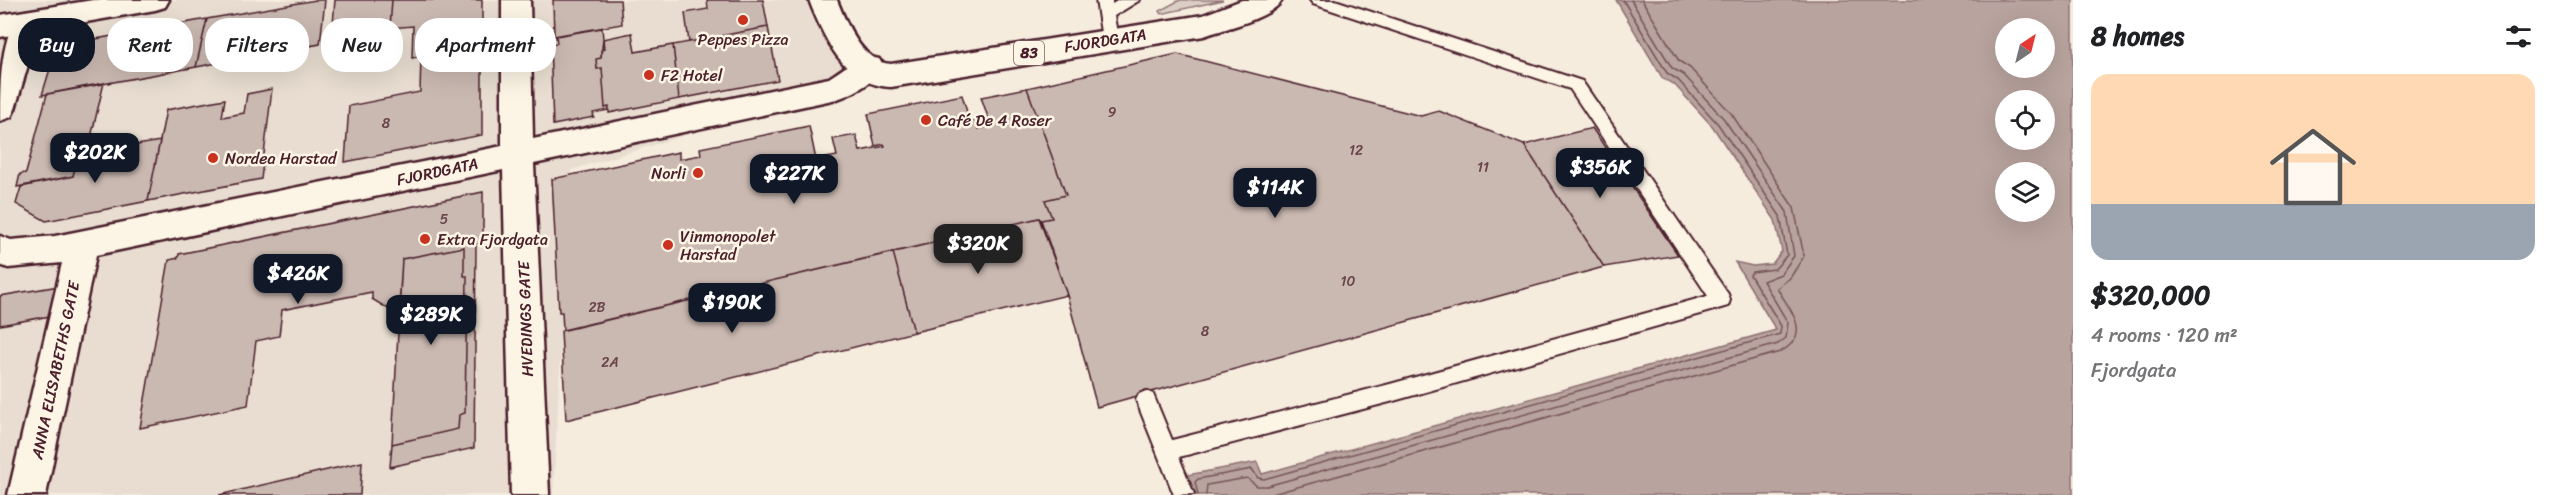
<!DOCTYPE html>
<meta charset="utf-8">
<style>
body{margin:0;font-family:Sriracha,sans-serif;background:#f6f6f6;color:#202124;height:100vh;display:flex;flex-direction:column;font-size:22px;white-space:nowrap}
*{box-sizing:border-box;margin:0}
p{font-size:20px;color:#757577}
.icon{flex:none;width:33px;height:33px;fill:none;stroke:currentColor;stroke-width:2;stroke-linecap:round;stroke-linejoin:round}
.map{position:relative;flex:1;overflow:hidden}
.details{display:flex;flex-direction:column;background:#fff;width:480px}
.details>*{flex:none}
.guide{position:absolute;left:18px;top:18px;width:570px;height:54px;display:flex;gap:12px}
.needle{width:39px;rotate:35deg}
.tools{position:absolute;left:1995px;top:18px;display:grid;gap:12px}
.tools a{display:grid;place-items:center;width:60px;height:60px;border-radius:50%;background:#fff;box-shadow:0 6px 24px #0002;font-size:30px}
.price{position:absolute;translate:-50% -51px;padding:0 14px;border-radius:12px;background:#111827;color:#fff;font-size:20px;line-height:39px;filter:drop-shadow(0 2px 3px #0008)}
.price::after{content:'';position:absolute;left:50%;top:36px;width:18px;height:14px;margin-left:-9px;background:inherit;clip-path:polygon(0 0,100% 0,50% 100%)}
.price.selected{background:#222;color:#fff}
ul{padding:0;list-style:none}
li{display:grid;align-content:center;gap:12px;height:318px;padding:0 18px}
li+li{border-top:2px solid #e0e0e0}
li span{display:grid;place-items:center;height:186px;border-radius:18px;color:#555}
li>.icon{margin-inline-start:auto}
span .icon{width:108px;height:108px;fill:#fffc;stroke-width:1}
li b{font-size:26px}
h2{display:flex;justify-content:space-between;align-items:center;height:72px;padding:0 18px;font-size:26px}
.chip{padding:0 21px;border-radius:24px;background:#fff;box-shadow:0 6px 24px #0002;font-size:21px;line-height:54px}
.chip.selected{background:#111827;color:#fff}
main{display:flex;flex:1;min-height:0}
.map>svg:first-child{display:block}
.built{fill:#e8ddd0}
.green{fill:#dbcec4;stroke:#927678;stroke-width:1.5}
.water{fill:#b8a39e;stroke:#8c6e70;stroke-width:1.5;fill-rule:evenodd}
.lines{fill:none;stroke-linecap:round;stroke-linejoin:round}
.shore{stroke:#765459;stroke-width:1.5}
.building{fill:#cab9b1;stroke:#4a1f2b;stroke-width:1.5}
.service-casing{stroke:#4a1f2b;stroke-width:4}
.minor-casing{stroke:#4a1f2b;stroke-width:5}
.trunk-casing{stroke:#4a1f2b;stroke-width:5}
.service{fill:#fcf5e5;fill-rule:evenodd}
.minor{fill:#fcf5e5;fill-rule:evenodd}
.trunk{fill:#fcf5e5;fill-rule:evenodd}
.poi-dot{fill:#c8321e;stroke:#fcf5e5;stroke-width:2}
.labels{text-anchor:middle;stroke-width:5;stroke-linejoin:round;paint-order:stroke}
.number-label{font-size:14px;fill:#6a464c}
.shield{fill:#fcf5e5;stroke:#7f5f63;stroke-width:1.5}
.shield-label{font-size:15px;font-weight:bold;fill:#4a1f2b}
.poi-label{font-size:16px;fill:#4a1f2b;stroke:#fcf5e5;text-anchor:start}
.street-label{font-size:16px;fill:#4a1f2b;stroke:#fcf5e5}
</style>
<main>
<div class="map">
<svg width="2073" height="495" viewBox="0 0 2073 495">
<rect width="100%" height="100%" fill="#f5ecde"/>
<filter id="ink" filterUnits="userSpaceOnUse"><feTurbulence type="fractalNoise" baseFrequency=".0167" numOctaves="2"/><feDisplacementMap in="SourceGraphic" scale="12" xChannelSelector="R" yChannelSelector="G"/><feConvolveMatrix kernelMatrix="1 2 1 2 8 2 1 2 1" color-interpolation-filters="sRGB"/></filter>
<g filter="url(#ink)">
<path class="built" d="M 0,0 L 829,0 L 857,83 L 571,170 L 553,495 L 0,495 Z"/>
<path class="green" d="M 1180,0 L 1223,0 L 1161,14 L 1159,11 Z"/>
<path class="water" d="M 1616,0 L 2073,0 L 2073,495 L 1193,495 L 1187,475 L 1257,462 L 1262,474 L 1776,330 L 1735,262 L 1753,266 L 1772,264 L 1782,251 L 1775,220 L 1713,127 L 1674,84 L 1663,79 ZM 2006,28 L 2044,28 L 2044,68 L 2006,68 ZM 2006,100 L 2044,100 L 2044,140 L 2006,140 ZM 2006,172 L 2044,172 L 2044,212 L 2006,212 Z"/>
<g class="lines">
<path class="shore" d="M 1198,495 L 1195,482 L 1198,479 L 1252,469 L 1258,478 L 1264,479 L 1780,334 L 1781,326 L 1750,275 L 1752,272 L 1775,269 L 1787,255 L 1780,216 L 1718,124 L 1678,80 L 1667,73 L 1623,0
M 1206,495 L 1207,485 L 1247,478 L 1257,486 L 1267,486 L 1778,344 L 1786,338 L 1788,323 L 1763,281 L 1781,274 L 1794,256 L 1787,212 L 1724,119 L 1684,75 L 1672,68 L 1631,0
M 1269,495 L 1780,352 C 1813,334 1791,312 1777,288 L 1790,278 L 1804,256 L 1794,208 L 1731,113 L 1690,68 L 1679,61 L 1642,0"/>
</g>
<path class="building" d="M 316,0 L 325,0 L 320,44 L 196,67 L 207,19 Z
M 335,0 L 392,0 L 390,28 L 356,35 L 339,23 L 333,24 Z
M 392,0 L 482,0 L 482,135 L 345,162 L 349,106 L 420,92 L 421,56 L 412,58 L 413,26 L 390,28 Z
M 553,0 L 620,0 L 622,24 L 554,36 Z
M 707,0 L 763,0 L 768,27 L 689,42 L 685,13 L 708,9 Z
M 207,19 L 196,67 L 42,95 L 57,46 Z
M 768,27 L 778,80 L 679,99 L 673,45 Z
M 602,28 L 604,49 L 601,50 L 601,58 L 596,59 L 597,69 L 602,68 L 605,108 L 609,107 L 609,110 L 593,113 L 594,117 L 553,125 L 550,44 L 557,43 L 556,36 Z
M 632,33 L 635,52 L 673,45 L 679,99 L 609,113 L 609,107 L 605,108 L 602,68 L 597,69 L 596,59 L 601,58 L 603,39 Z
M 1177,54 L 1421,116 L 1439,111 L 1524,145 L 1604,267 L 1097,407 L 1067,295 L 1041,220 L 1052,218 L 1045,200 L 1066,195 L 1027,88 Z
M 104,83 L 87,154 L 76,163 L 73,176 L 17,187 L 20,174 L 26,173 L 47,94 Z
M 1027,88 L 1066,195 L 1045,200 L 1052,218 L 1041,220 L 1039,218 L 563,330 L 562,312 L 559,312 L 552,179 L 679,152 L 679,159 L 701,155 L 700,148 L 809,126 L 816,160 L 837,156 L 833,139 L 856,135 L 860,151 L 885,146 L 884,144 L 875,146 L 868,114 L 962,95 L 970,122 L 975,121 L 978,129 L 991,126 L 981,97 Z
M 272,89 L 261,179 L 148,201 L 166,110 L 225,99 L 222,117 L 244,113 L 247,94 Z
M 1592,128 L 1678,255 L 1604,267 L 1524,145 Z
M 160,141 L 148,201 L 46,221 L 16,204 L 21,187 L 73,176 L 76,163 L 87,154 Z
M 483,192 L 483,243 L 476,244 L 474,448 L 390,467 L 392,444 L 458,429 L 459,415 L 465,413 L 467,276 L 464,276 L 464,247 L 402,259 L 399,308 L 390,310 L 372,299 L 372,292 L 282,310 L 279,336 L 256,341 L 248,405 L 140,428 L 169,260 L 178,258 L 179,254 Z
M 1039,218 L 1067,295 L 914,332 L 893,252 Z
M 464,247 L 464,276 L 467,276 L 465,413 L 459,415 L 458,429 L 392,444 L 402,259 Z
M 893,252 L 914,332 L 566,420 L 561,331 Z
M 59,286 L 50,316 L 0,325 L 0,296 Z
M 362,462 L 360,495 L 219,495 Z"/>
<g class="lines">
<defs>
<path id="service" d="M 1096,0 L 1112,0 L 1112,4 L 1119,0 L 1140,0 L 1114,16 L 1118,39 L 1116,43 L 1110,45 L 1102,39 Z
M 1310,0 L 1335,0 L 1582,81 L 1728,294 L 1730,300 L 1728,306 L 1390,402 L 1179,457 L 1194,494 L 1174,495 L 1136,400 L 1139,394 L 1146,391 L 1153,394 L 1172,440 L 1390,384 L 1708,296 L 1570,89 L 1313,4 Z"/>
<path id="minor" d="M 502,0 L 530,0 L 533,139 L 829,78 C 845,68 860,53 879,59 L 884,67 C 875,82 853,94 837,99 L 534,164 L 549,495 L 511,495 L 503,170 L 96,255 L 46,495 L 8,495 L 62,263 L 8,268 L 0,265 L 0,236 L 11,240 L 55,236 L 502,146 Z
M 27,11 L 37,14 L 41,21 L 15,109 L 11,117 L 0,121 C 0,84 0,47 17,14 Z"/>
<path id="trunk" d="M 93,0 L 169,0 L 165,7 L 155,10 L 0,37 L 0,15 Z
M 809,0 L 837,0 C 846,23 862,63 891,64 L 1203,15 L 1242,0 L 1282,0 C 1272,18 1224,29 1204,36 L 891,87 C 844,85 824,38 809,0 Z"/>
</defs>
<use href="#service" class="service-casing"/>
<use href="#minor" class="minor-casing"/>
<use href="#trunk" class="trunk-casing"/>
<use href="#service" class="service"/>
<use href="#minor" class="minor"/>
<use href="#trunk" class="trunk"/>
</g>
</g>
<g class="poi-dot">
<circle cx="743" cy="20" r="6"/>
<circle cx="649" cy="75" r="6"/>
<circle cx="926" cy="120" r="6"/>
<circle cx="213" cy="158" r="6"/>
<circle cx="698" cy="173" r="6"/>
<circle cx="425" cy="239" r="6"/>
<circle cx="668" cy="245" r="6"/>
</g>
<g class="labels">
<g class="number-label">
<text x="1112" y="117">9</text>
<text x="386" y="128">8</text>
<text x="1356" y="155">12</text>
<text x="1483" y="172">11</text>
<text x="444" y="224">5</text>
<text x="1348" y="286">10</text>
<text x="597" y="312">2B</text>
<text x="1205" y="336">8</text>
<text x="610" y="367">2A</text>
</g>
<rect class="shield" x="1014" y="41" width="30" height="24" rx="4.5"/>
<g class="shield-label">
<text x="1029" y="58">83</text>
</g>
<g class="poi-label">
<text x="743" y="45" text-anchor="middle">Peppes Pizza</text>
<text x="661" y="81">F2 Hotel</text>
<text x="938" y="126">Café De 4 Roser</text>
<text x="225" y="164">Nordea Harstad</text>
<text x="686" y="179" text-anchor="end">Norli</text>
<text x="680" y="242">Vinmonopolet<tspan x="680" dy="18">Harstad</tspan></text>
<text x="437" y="245">Extra Fjordgata</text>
</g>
<g class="street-label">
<text transform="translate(1105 40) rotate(-9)" y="6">FJORDGATA</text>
<text transform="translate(437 171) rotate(-12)" y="6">FJORDGATA</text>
<text transform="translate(525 319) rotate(-92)" y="6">HVEDINGS GATE</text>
<text transform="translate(55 370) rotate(-78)" y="6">ANNA ELISABETHS GATE</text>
</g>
</g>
</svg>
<div class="tools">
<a><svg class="needle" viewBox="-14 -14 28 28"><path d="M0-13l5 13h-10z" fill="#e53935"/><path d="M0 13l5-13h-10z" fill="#757577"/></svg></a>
<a><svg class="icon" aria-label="locate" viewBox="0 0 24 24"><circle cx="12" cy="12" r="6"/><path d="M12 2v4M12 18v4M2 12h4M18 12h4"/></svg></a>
<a><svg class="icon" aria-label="layers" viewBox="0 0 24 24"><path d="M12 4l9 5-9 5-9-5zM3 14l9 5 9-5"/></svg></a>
</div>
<b class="price" style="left:95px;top:184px">$202K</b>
<b class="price" style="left:1600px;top:199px">$356K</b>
<b class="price" style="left:794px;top:205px">$227K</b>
<b class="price" style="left:1275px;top:219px">$114K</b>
<b class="price selected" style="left:978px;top:275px">$320K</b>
<b class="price" style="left:298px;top:305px">$426K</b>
<b class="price" style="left:732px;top:334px">$190K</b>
<b class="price" style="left:431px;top:346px">$289K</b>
<div class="guide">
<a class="chip selected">Buy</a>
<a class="chip">Rent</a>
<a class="chip">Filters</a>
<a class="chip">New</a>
<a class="chip">Apartment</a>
</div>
</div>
<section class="details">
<h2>8 homes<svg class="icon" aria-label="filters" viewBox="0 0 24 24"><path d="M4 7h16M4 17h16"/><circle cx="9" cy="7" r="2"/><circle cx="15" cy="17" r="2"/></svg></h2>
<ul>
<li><span style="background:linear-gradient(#ffd9b3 70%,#9aa5b1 0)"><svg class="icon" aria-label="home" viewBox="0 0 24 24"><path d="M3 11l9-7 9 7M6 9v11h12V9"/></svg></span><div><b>$320,000</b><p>4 rooms · 120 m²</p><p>Fjordgata</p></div></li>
</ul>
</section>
</main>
